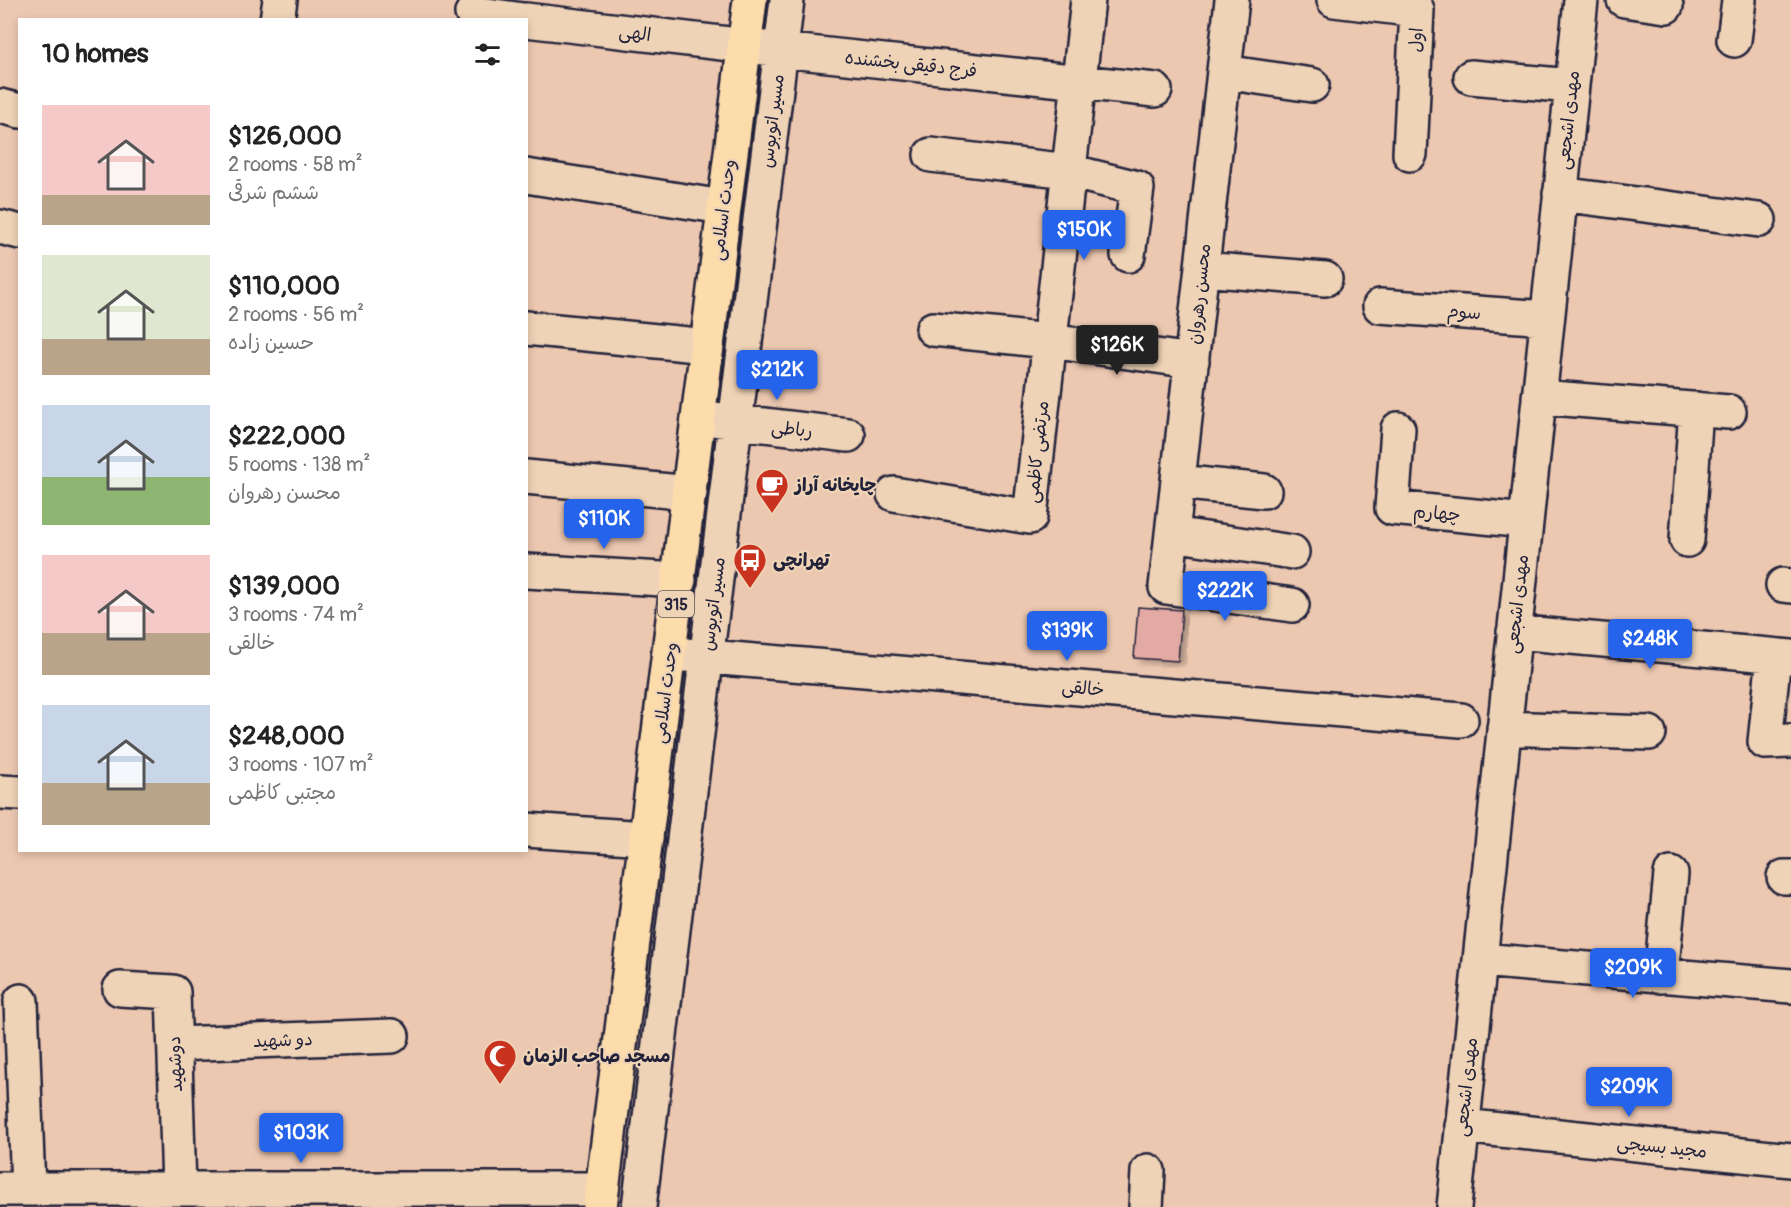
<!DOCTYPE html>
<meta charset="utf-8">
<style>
body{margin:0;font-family:Pangolin,"Playpen Sans Arabic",sans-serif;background:#f6f6f6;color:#222;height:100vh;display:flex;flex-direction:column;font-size:22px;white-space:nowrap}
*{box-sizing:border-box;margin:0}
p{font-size:20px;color:#767676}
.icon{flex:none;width:33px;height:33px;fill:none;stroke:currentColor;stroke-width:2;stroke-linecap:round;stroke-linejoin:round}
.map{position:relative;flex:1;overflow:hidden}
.sheet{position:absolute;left:18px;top:18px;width:510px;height:834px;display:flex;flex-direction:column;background:#fff;border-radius:0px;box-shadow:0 3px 9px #0003}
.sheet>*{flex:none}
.price{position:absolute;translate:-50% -51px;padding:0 14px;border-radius:6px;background:#2563eb;color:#fff;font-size:20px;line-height:39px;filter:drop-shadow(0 2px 3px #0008)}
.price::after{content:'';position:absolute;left:50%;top:36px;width:18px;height:14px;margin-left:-9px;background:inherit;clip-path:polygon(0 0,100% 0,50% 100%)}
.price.active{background:#222;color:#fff}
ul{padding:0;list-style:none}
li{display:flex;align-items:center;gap:18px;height:150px;padding:0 24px}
li span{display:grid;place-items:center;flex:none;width:168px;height:120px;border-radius:0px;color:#555}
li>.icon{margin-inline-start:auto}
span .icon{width:72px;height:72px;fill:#fffc;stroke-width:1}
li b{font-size:26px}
h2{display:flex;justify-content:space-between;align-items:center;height:72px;padding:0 24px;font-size:26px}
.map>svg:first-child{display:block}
.building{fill:#e3aaa4;stroke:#22223b;stroke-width:1.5;filter:url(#shadow)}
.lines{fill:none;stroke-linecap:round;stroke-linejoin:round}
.minor-casing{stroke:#22223b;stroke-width:38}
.major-casing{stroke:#22223b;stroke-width:38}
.minor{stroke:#efd3b6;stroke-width:33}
.major{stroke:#fddcac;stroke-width:33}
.labels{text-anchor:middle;stroke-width:4.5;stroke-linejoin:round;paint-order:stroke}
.shield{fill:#efd3b6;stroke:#605760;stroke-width:1.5}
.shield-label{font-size:16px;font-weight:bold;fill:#22223b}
.street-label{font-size:18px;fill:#22223b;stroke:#efd3b6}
.poi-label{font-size:18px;font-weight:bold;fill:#22223b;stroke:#efd3b6;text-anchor:start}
</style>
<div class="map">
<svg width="1791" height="1207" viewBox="0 0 1791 1207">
<defs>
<filter id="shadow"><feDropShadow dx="6" dy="4" stdDeviation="3" flood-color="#0004"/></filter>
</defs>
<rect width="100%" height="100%" fill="#edc8b1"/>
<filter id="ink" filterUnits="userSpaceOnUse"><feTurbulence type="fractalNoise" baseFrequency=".0167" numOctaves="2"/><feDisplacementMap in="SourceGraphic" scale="12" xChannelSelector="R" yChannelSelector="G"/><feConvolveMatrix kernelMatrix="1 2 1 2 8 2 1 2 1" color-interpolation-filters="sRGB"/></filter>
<g filter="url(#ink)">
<path class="building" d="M 1138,607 L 1182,610 L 1178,661 L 1134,658 Z"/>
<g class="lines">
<defs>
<path id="minor" d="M 1232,0 L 1166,587 L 1292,605
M 1334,0 L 1417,10 L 1410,154
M 1624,0 L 1666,6
M 472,13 L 523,20
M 277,20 L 280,0
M 526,20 L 781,50 L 1155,90
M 1734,40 L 1739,0
M 1224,72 L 1312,85
M 1471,77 L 1571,86
M 0,106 L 20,111
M 931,155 L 1069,171 L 1137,188 L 1128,255
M 526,176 L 723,207
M 1560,194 L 1759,220
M 0,227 L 20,232
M 1202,269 L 1325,279
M 1380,306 L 1547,318
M 526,328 L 707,346
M 933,329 L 1050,341 L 1192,361
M 1539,397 L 1729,412
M 713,419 L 848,435
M 1398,429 L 1392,508 L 1526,521
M 526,477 L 690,493
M 1178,482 L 1264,491
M 894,494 L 1030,517 L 1088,0
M 1172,534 L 1292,552
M 1687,540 L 1696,409
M 526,571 L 679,580
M 1783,585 L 1791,586
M 1514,632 L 1791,657
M 685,655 L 1461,720
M 1774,656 L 1765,742 L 1791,741
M 1504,728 L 1649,733
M 0,792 L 20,793
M 526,830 L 646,838
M 1784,877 L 1791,877
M 1480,960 L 1791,986
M 1661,976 L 1671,874
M 120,989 L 173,992 L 179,1189
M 21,1001 L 28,1189
M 175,1044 L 392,1036
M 1462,1126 L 1791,1160
M 0,1189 L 602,1189
M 639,1207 L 787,0
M 1146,1207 L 1148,1171
M 1454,1207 L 1581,0"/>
<path id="major" d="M 600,1207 L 750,0"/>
</defs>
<use href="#minor" class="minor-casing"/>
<use href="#major" class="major-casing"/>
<use href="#minor" class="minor"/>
<use href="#major" class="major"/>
</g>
</g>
<defs>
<symbol id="cafe-pin" viewBox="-11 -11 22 30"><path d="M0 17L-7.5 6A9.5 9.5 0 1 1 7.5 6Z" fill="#c8321e" stroke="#efd3b6"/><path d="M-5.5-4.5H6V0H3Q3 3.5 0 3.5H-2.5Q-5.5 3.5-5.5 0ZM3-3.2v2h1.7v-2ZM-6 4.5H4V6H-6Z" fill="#fff"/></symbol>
<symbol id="bus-pin" viewBox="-11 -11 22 30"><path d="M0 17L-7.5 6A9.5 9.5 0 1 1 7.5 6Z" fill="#c8321e" stroke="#efd3b6"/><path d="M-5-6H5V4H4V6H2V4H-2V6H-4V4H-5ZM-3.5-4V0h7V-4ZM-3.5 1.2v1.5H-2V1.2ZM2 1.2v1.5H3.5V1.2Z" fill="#fff"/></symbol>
<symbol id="mosque-pin" viewBox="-11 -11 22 30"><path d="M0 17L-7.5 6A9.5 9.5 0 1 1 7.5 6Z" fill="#c8321e" stroke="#efd3b6"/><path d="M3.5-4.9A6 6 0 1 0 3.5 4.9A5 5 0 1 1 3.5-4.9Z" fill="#fff"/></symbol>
</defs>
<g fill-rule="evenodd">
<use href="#cafe-pin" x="753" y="466" width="38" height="52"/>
<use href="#bus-pin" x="731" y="541" width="38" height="52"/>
<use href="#mosque-pin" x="481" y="1037" width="38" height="52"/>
</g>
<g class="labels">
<rect class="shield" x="658" y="591" width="36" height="26" rx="4.5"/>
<g class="shield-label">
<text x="676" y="610">315</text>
</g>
<g class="street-label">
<text transform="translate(635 33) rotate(7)" y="6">الهی</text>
<text transform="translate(1416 40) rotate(-87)" y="6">اول</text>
<text transform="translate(911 64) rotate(6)" y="6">فرج دقیقی بخشنده</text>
<text transform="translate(1568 120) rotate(-84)" y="6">مهدی اشجعی</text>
<text transform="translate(772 121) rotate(-83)" y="6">مسیر اتوبوس</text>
<text transform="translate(723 210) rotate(-83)" y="6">وحدت اسلامی</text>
<text transform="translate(1199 294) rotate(-84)" y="6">محسن رهروان</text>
<text transform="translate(1464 312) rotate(4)" y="6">سوم</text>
<text transform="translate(792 429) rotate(6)" y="6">رباطی</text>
<text transform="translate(1037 452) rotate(-84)" y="6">مرتضی کاظمی</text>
<text transform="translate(1437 513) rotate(5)" y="6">چهارم</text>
<text transform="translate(713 604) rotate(-83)" y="6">مسیر اتوبوس</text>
<text transform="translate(1517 604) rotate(-84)" y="6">مهدی اشجعی</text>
<text transform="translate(1083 688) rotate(5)" y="6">خالقی</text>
<text transform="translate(665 693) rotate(-83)" y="6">وحدت اسلامی</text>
<text transform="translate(283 1040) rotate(-2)" y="6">دو شهید</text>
<text transform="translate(175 1064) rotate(-92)" y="6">دوشهید</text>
<text transform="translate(1466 1087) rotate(-84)" y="6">مهدی اشجعی</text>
<text transform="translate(1662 1147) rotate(6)" y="6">مجید بسیجی</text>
</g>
<g class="poi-label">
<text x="795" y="491">چایخانه آراز</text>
<text x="773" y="566">تهرانچی</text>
<text x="523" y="1062">مسجد صاحب الزمان</text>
</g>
</g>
</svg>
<b class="price" style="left:1084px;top:261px">$150K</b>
<b class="price active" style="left:1117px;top:376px">$126K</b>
<b class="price" style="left:777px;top:401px">$212K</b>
<b class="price" style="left:604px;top:550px">$110K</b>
<b class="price" style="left:1225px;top:622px">$222K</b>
<b class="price" style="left:1067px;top:662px">$139K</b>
<b class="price" style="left:1650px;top:670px">$248K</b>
<b class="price" style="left:1633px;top:999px">$209K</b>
<b class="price" style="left:1629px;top:1118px">$209K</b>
<b class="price" style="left:301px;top:1164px">$103K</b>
<section class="sheet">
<h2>10 homes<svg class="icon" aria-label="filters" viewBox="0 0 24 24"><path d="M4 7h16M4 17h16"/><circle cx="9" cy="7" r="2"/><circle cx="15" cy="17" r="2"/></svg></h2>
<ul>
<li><span style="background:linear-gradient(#f6c9c9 75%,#b9a48a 0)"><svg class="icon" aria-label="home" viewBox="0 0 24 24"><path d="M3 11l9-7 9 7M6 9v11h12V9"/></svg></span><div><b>$126,000</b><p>2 rooms · 58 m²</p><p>ششم شرقی</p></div></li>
<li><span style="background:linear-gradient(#dfe7d0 70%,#b9a48a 0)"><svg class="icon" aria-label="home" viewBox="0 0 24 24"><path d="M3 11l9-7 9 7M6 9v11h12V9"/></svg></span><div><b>$110,000</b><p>2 rooms · 56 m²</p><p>حسین زاده</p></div></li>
<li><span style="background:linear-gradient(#c9d6e8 60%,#8fb573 0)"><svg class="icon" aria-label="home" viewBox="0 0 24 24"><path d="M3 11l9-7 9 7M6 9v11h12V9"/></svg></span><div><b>$222,000</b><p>5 rooms · 138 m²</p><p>محسن رهروان</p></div></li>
<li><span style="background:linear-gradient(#f6c9c9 65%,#b9a48a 0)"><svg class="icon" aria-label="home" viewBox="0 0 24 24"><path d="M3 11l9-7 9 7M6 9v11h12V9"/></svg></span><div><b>$139,000</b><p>3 rooms · 74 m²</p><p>خالقی</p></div></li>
<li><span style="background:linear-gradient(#c9d6e8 65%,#b9a48a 0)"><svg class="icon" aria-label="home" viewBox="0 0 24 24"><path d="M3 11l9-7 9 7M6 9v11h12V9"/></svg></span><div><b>$248,000</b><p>3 rooms · 107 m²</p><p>مجتبی کاظمی</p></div></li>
</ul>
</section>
</div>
